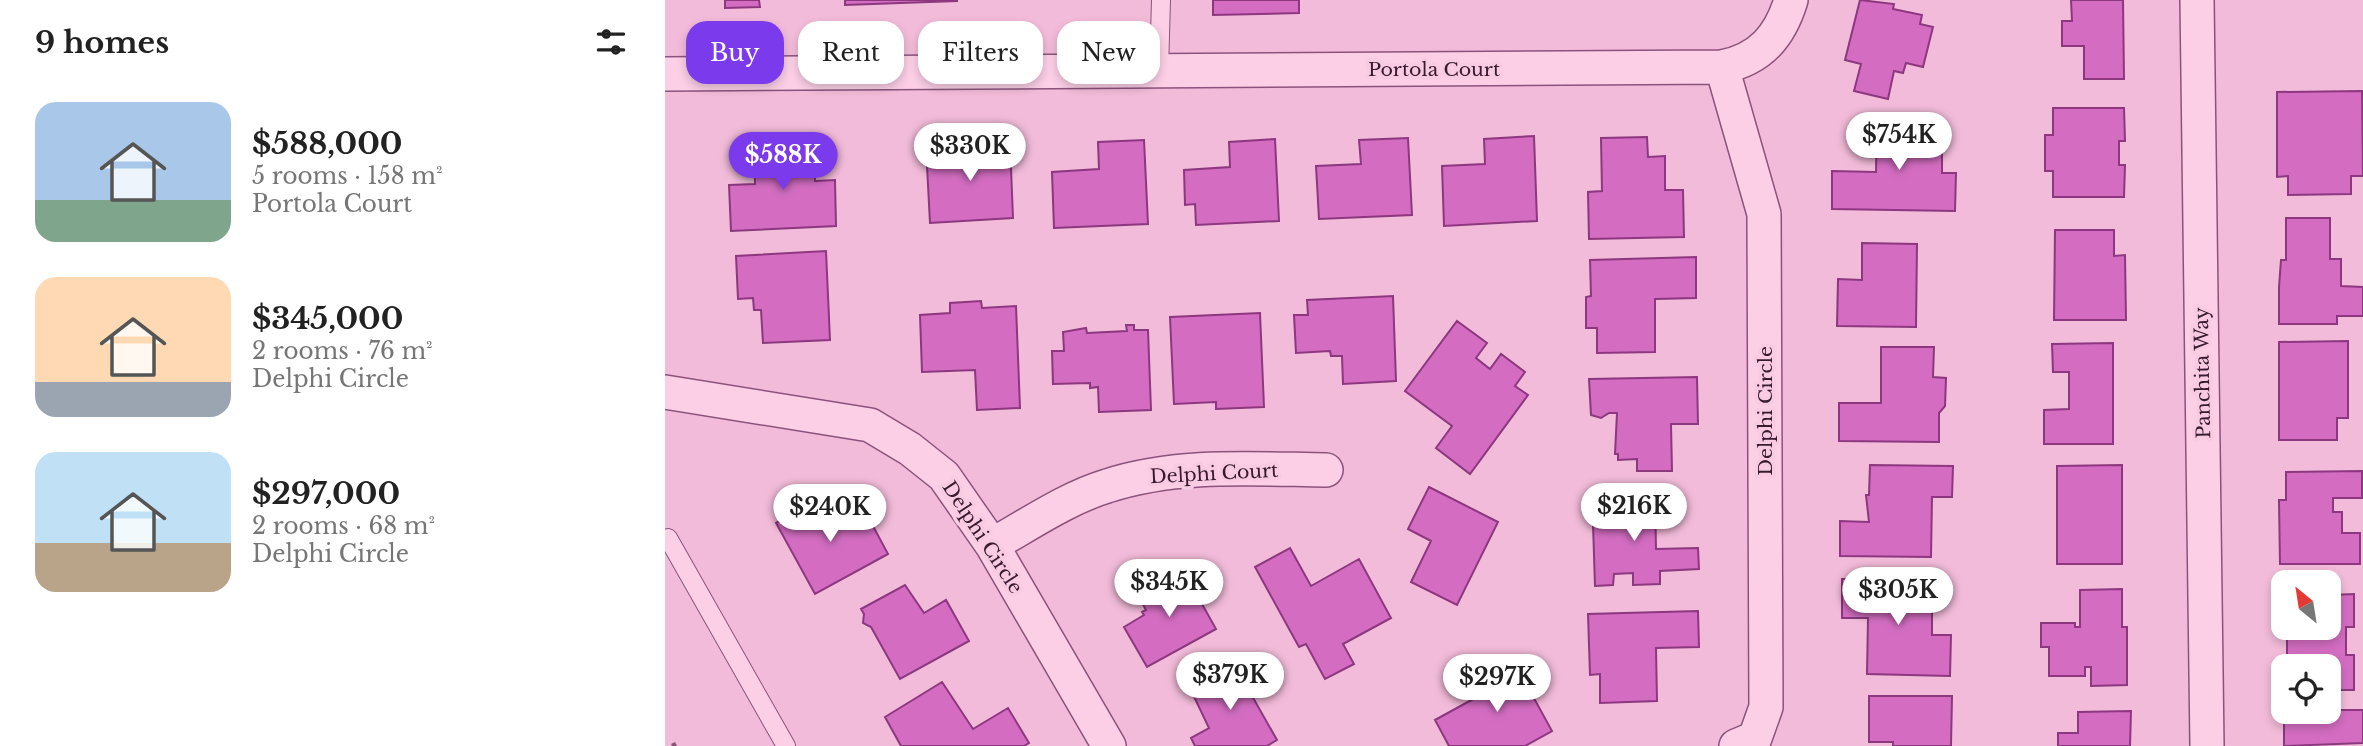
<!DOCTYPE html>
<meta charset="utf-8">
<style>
body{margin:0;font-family:"Libre Baskerville",serif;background:#f2f2f2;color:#222;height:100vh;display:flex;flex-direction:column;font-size:26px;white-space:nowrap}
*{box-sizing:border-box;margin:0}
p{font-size:23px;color:#767676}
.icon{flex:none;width:38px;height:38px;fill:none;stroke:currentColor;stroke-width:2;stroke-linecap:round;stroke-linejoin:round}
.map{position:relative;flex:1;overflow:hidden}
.side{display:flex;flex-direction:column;background:#fff;width:665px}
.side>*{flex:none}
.hud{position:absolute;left:21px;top:21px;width:665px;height:63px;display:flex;gap:14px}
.needle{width:46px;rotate:330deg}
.tools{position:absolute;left:1606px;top:570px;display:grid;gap:14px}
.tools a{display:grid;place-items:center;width:70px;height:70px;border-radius:14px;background:#fff;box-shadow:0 4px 10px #0003;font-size:35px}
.price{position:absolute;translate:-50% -60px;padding:0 16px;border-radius:24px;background:#fff;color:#222;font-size:23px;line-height:46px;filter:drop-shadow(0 2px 4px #0008)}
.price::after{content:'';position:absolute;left:50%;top:42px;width:21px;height:16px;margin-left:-10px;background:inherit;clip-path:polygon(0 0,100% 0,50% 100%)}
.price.selected{background:#7c3aed;color:#fff}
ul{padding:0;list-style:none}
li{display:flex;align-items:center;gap:21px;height:175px;padding:0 35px}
li span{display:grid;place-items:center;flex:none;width:196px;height:140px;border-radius:21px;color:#555}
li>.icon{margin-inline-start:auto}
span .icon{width:84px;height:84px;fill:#fffc;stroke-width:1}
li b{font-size:30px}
h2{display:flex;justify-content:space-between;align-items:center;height:84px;padding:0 35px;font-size:30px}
.tag{padding:0 24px;border-radius:21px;background:#fff;box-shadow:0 4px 10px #0003;font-size:24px;line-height:63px}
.tag.selected{background:#7c3aed;color:#fff}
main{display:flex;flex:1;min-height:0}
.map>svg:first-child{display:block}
.building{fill:#d46dc2;stroke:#8c377f;stroke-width:2}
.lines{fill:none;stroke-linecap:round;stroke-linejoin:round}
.service-casing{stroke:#8b537b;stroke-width:20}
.minor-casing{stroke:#8b537b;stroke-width:36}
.path{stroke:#8b537b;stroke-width:4.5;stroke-dasharray:5 3.5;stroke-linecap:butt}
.service{stroke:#fccfe7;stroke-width:18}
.minor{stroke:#fccfe7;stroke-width:33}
.labels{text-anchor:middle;stroke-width:7;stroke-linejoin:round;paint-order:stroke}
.street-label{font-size:19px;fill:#381a31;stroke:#f9cbe3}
</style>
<main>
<section class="side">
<h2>9 homes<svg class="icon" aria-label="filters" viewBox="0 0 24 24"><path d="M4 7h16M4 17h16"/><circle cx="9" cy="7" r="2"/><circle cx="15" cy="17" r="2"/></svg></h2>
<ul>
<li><span style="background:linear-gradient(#a9c7e8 70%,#7fa58c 0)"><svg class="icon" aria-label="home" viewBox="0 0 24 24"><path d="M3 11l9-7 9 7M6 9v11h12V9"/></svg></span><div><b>$588,000</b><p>5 rooms · 158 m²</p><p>Portola Court</p></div></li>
<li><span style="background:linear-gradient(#ffd9b3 75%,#9aa5b1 0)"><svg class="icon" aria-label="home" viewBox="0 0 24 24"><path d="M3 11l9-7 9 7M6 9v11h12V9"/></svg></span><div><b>$345,000</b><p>2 rooms · 76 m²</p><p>Delphi Circle</p></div></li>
<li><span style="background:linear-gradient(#bfe0f5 65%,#b9a48a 0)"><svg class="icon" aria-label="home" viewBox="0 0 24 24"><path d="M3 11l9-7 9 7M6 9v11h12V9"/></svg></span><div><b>$297,000</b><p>2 rooms · 68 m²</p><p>Delphi Circle</p></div></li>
</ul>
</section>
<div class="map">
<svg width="1698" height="746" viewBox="0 0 1698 746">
<rect width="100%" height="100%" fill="#f2bbd9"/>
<path class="building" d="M 60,0 L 94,0 L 95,7 L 60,8 Z
M 180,0 L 292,0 L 292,1 L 180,5 Z
M 548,0 L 634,0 L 634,13 L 548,15 Z
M 1195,0 L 1229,4 L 1228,9 L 1257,15 L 1255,24 L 1268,27 L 1258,67 L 1241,63 L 1238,73 L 1229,71 L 1223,99 L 1189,91 L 1196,64 L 1180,60 Z
M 1406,0 L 1458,0 L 1459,79 L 1419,79 L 1419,46 L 1397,46 L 1397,21 L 1407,21 Z
M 1697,91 L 1698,176 L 1686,176 L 1686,194 L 1623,195 L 1623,176 L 1612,177 L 1612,92 Z
M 1388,108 L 1459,108 L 1460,141 L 1454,141 L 1454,165 L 1460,165 L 1459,197 L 1388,197 L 1388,171 L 1380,171 L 1380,135 L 1388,135 Z
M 1212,116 L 1265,116 L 1264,144 L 1277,145 L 1277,173 L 1291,173 L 1290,211 L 1167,209 L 1167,171 L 1211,172 Z
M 869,136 L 872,221 L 779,226 L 777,166 L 820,164 L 819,139 Z
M 982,137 L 983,157 L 1000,156 L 1000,190 L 1018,190 L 1019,237 L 924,239 L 923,192 L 937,191 L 936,138 Z
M 743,138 L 747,215 L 654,219 L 651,166 L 696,164 L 694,140 Z
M 610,139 L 614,221 L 531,225 L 530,204 L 520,205 L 519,170 L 565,167 L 564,142 Z
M 479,140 L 483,224 L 389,228 L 387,172 L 434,169 L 433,142 Z
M 345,143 L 348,218 L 265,223 L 261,147 Z
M 149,144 L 150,181 L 170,180 L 171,226 L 66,231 L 64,185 L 90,184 L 89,147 Z
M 1621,218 L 1665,218 L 1665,259 L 1676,259 L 1676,286 L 1698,287 L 1698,316 L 1672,316 L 1672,324 L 1614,324 L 1614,287 L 1616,260 L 1621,260 Z
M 1390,230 L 1449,230 L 1449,256 L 1460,255 L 1461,320 L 1389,320 Z
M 1197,243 L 1252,244 L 1251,327 L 1172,326 L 1173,279 L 1197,280 Z
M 161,251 L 165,340 L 98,343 L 96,310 L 89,310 L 88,298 L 73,299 L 71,256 Z
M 1031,257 L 1031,298 L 990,299 L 990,352 L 932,353 L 932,328 L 921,328 L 921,297 L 926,296 L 925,260 Z
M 728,296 L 731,381 L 678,384 L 677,356 L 666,356 L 665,351 L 631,353 L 629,315 L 643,315 L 642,300 Z
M 316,301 L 317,308 L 351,306 L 355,408 L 312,410 L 310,370 L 257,372 L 255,315 L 285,313 L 285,303 Z
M 595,313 L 599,407 L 551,409 L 551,402 L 509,404 L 505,317 Z
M 792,321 L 822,343 L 811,358 L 825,369 L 836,354 L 860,372 L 850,386 L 863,395 L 805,474 L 771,448 L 787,426 L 740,391 Z
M 461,325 L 469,325 L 469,330 L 483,330 L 486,410 L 434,412 L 433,387 L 425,388 L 425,383 L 388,384 L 387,351 L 399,351 L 398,332 L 421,328 L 422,333 L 462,331 Z
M 1683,341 L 1683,418 L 1672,418 L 1672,440 L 1614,440 L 1614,342 Z
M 1448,343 L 1448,444 L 1379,444 L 1379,410 L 1404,409 L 1404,372 L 1388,372 L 1387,344 Z
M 1216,347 L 1269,347 L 1268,377 L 1281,378 L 1280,406 L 1274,413 L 1274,442 L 1174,441 L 1174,403 L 1216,403 Z
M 1032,377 L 1033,424 L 1006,424 L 1007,471 L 972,471 L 972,459 L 953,460 L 953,454 L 950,454 L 952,413 L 944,413 L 936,418 L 926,415 L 924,379 Z
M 1205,465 L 1288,466 L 1287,497 L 1267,497 L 1266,557 L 1175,556 L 1175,521 L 1204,522 L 1201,495 L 1204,495 Z
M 1457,465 L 1457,564 L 1392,564 L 1392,466 Z
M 1697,471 L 1697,498 L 1668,498 L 1668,512 L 1677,512 L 1677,533 L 1695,533 L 1695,564 L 1615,564 L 1614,500 L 1621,500 L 1621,472 Z
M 764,487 L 833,522 L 792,605 L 746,582 L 766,541 L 743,529 Z
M 990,494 L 991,549 L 1033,548 L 1034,569 L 995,571 L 995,584 L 968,585 L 968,573 L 949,574 L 948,585 L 930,586 L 928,524 L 935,523 L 934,496 Z
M 157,497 L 168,517 L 173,514 L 178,523 L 200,511 L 223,554 L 150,594 L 111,523 Z
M 625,548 L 646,586 L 694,559 L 726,618 L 678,644 L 689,664 L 660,679 L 641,644 L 634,647 L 590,567 Z
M 517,568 L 551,629 L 482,667 L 459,627 L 479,615 L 477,612 L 481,610 L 472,593 Z
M 1177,579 L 1247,579 L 1247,583 L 1267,583 L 1267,635 L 1286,635 L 1285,676 L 1202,674 L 1203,618 L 1177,618 Z
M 240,585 L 259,613 L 281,600 L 304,641 L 235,679 L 206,627 L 198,623 L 199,614 L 196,609 Z
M 1457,589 L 1457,627 L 1462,627 L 1462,685 L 1426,686 L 1426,667 L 1420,667 L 1420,676 L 1384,676 L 1384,647 L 1376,647 L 1376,623 L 1410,623 L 1410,627 L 1415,627 L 1415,590 Z
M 1689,594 L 1689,627 L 1681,627 L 1681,655 L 1689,655 L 1689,690 L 1664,690 L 1664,667 L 1631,667 L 1631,663 L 1622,663 L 1622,632 L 1624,628 L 1664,628 L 1664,595 Z
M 1033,611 L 1034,647 L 991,648 L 992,701 L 935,703 L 935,674 L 925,675 L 923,614 Z
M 848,660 L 887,731 L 860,746 L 784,746 L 770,720 L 821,692 L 814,679 Z
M 552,669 L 557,678 L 573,669 L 575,674 L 583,675 L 586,680 L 582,687 L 612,740 L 602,746 L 530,746 L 526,738 L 544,728 L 523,684 Z
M 277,682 L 308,729 L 343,708 L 364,743 L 359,746 L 236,746 L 220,717 Z
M 1204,696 L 1287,696 L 1286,746 L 1228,746 L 1228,742 L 1204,742 Z
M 1619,710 L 1698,710 L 1698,743 L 1619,746 Z
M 1466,711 L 1465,746 L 1393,746 L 1393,733 L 1413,733 L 1413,712 Z"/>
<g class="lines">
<defs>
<path id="service" d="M 494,71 L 496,0
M 0,540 L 3,538 L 121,746"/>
<path id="minor" d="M 1532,0 L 1542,746
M 1057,67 L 1099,214 L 1101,707 L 1090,738 L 1071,746
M 0,74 L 1057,67 C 1096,59 1115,36 1126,0
M 0,392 L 205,425 L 245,449 L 279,476 L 327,545 L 444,746
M 327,545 C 363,525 402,498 442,486 C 512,463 589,469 661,470"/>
</defs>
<use href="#service" class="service-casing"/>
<use href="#minor" class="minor-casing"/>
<path class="path" d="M 7,746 L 11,744"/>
<use href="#service" class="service"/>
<use href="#minor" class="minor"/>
</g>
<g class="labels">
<g class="street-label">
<text x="769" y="76">Portola Court</text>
<text transform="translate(1537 373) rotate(-91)" y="7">Panchita Way</text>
<text transform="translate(1100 411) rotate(-90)" y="7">Delphi Circle</text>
<text transform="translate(549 473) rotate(-3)" y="7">Delphi Court</text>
<text transform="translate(318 537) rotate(57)" y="7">Delphi Circle</text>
</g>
</g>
</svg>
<div class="tools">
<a><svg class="needle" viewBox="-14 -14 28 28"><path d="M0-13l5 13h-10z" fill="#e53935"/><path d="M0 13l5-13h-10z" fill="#767676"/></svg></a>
<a><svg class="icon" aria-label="locate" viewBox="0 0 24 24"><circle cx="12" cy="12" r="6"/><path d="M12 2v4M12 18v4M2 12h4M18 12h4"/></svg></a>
</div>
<b class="price" style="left:1234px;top:172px">$754K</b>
<b class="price" style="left:305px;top:183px">$330K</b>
<b class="price selected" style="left:118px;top:192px">$588K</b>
<b class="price" style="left:969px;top:543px">$216K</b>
<b class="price" style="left:165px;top:544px">$240K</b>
<b class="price" style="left:504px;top:619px">$345K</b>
<b class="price" style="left:1233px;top:627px">$305K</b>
<b class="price" style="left:565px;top:712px">$379K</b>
<b class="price" style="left:832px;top:714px">$297K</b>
<div class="hud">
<a class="tag selected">Buy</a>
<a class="tag">Rent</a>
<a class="tag">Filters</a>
<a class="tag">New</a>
</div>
</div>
</main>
